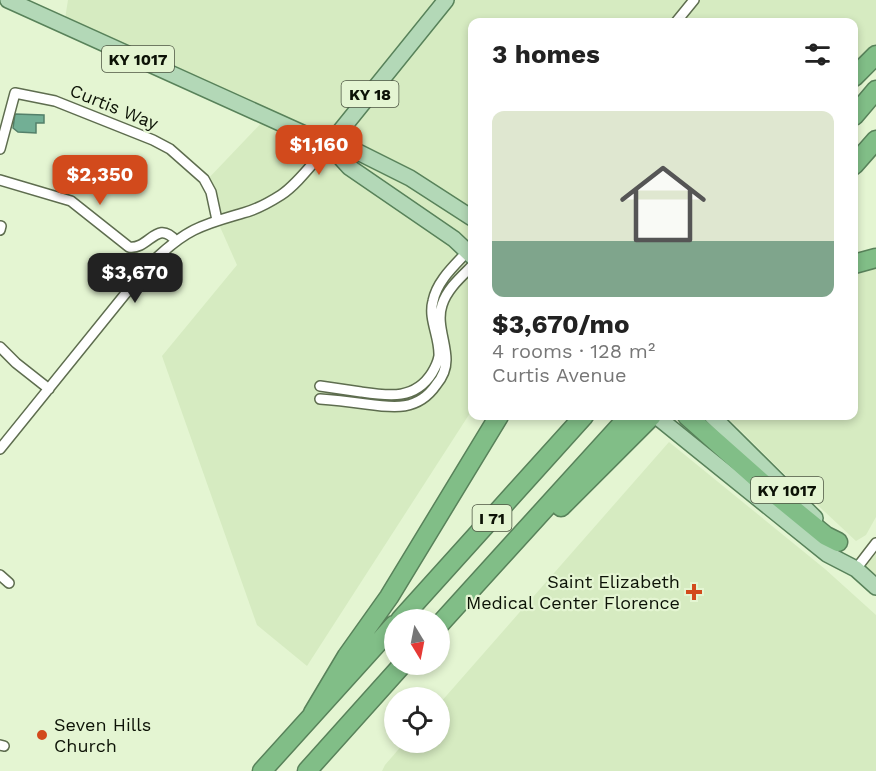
<!DOCTYPE html>
<meta charset="utf-8">
<style>
body{margin:0;font-family:"Work Sans",sans-serif;background:#f6f6f6;color:#222;height:100vh;display:flex;flex-direction:column;font-size:22px;white-space:nowrap}
*{box-sizing:border-box;margin:0}
p{font-size:20px;color:#767676}
.icon{flex:none;width:33px;height:33px;fill:none;stroke:currentColor;stroke-width:2;stroke-linecap:round;stroke-linejoin:round}
.map{position:relative;flex:1;overflow:hidden}
.side{position:absolute;left:468px;top:18px;width:390px;height:402px;display:flex;flex-direction:column;background:#fff;border-radius:12px;box-shadow:0 3px 9px #0003}
.side>*{flex:none}
.needle{width:39px;rotate:170deg}
.tools{position:absolute;left:384px;top:609px;display:grid;gap:12px}
.tools a{display:grid;place-items:center;width:66px;height:66px;border-radius:50%;background:#fff;box-shadow:0 3px 9px #0003;font-size:30px}
.price{position:absolute;translate:-50% -51px;padding:0 14px;border-radius:12px;background:#d24a1c;color:#fff;font-size:20px;line-height:39px;filter:drop-shadow(0 2px 3px #0008)}
.price::after{content:'';position:absolute;left:50%;top:36px;width:18px;height:14px;margin-left:-9px;background:inherit;clip-path:polygon(0 0,100% 0,50% 100%)}
.price.on{background:#222;color:#fff}
ul{padding:0;list-style:none}
li{display:grid;align-content:center;gap:12px;height:318px;padding:0 24px}
li+li{border-top:2px solid #e0e0e0}
li span{display:grid;place-items:center;height:186px;border-radius:12px;color:#555}
li>.icon{margin-inline-start:auto}
span .icon{width:108px;height:108px;fill:#fffc;stroke-width:1}
li b{font-size:26px}
h2{display:flex;justify-content:space-between;align-items:center;height:72px;padding:0 24px;font-size:26px}
.map>svg:first-child{display:block}
.built{fill:#d6ebc1}
.water{fill:#72af95;stroke:#53806a;stroke-width:1.5}
.lines{fill:none;stroke-linecap:round;stroke-linejoin:round}
.minor-casing{stroke:#5e6d4f;stroke-width:12}
.primary-casing{stroke:#58825a;stroke-width:18}
.motorway-casing{stroke:#58825a;stroke-width:21}
.minor{stroke:#fff;stroke-width:9}
.primary{stroke:#b3d8b7;stroke-width:15}
.motorway{stroke:#81be87;stroke-width:18}
.poi-dot{fill:#d24a1c;stroke:#e4f5d2;stroke-width:2}
.labels{text-anchor:middle;stroke-width:4.5;stroke-linejoin:round;paint-order:stroke}
.shield{fill:#e4f5d2;stroke:#4d5643;stroke-width:1.5}
.shield-label{font-size:16px;font-weight:bold;fill:#0c1206}
.street-label{font-size:18px;fill:#0c1206;stroke:#e4f5d2}
.poi-label{font-size:18px;fill:#0c1206;stroke:#e4f5d2;text-anchor:end}
</style>
<div class="map">
<svg width="876" height="771" viewBox="0 0 876 771">
<rect width="100%" height="100%" fill="#e4f5d2"/>
<path class="built" d="M 68,0 L 876,0 L 876,55 L 854,77 L 854,22 L 472,22 L 472,410 L 307,666 L 257,625 L 162,356 L 237,265 L 217,220 L 205,182 L 267,117 L 64,25 Z
M 876,269 L 876,517 L 866,535 L 856,541 L 778,468 L 726,416 L 854,416 L 854,275 Z
M 669,442 L 825,569 L 876,615 L 876,771 L 382,771 L 385,765 L 404,743 L 440,742 L 440,703 Z
M 876,543 L 876,587 L 856,569 Z"/>
<path class="water" d="M 15,114 L 44,115 L 44,123 L 36,123 L 36,133 L 18,132 L 13,128 Z"/>
<g class="lines">
<defs>
<path id="minor" d="M 676,22 L 694,0
M 0,149 L 15,93 L 55,101 L 153,140 L 170,149 L 204,179 L 211,192 L 217,220
M 0,180 L 71,201 L 129,247 C 149,250 157,218 176,241
M 0,230 L 1,226
M 0,347 L 16,363 L 49,389
M 320,386 C 334,388 348,390 361,392 C 389,396 415,400 432,373 C 435,368 438,362 439,356 C 440,337 428,319 433,301 C 437,281 454,266 467,252
M 320,399 C 335,400 351,402 366,404 C 394,408 418,411 436,385 C 442,378 446,369 446,360 C 446,342 436,323 442,305 C 447,289 461,277 472,266
M 0,449 L 147,267 C 161,253 176,239 194,230 C 210,222 226,218 243,213 C 255,210 270,202 281,195 C 297,185 315,160 329,145
M 856,569 L 876,543
M 0,575 L 9,583
M 0,745 L 4,746"/>
<path id="primary" d="M 8,0 L 329,145 L 358,152 L 410,178 L 472,218
M 329,145 L 446,0
M 329,145 L 349,167 L 454,239 L 472,256
M 656,416 L 827,554 L 856,569 L 876,587
M 712,416 L 815,518"/>
<path id="motorway" d="M 854,77 L 876,55
M 854,116 L 876,90
M 854,165 L 876,140
M 854,264 L 876,258
M 687,416 L 776,495 L 826,536 L 838,542
M 561,507 L 652,416
M 400,620 L 584,416
M 440,624 L 629,416
M 313,713 L 347,656 L 389,597 L 499,416
M 262,771 L 394,625
M 307,771 L 403,664"/>
</defs>
<use href="#minor" class="minor-casing"/>
<use href="#primary" class="primary-casing"/>
<use href="#motorway" class="motorway-casing"/>
<use href="#minor" class="minor"/>
<use href="#primary" class="primary"/>
<use href="#motorway" class="motorway"/>
</g>
<g class="poi-dot">
<path d="M691 583h6v6h6v6h-6v6h-6v-6h-6v-6h6z"/>
<circle cx="42" cy="735" r="6"/>
</g>
<g class="labels">
<g class="shield">
<rect x="102" y="46" width="72" height="26" rx="4.5"/>
<rect x="341.5" y="81" width="57" height="26" rx="4.5"/>
<rect x="751" y="477" width="72" height="26" rx="4.5"/>
<rect x="472.5" y="505" width="39" height="26" rx="4.5"/>
</g>
<g class="shield-label">
<text x="138" y="65">KY 1017</text>
<text x="370" y="100">KY 18</text>
<text x="787" y="496">KY 1017</text>
<text x="492" y="524">I 71</text>
</g>
<g class="street-label">
<text transform="translate(114 107) rotate(22)" y="6">Curtis Way</text>
</g>
<g class="poi-label">
<text x="680" y="588">Saint Elizabeth<tspan x="680" dy="21">Medical Center Florence</tspan></text>
<text x="54" y="731" text-anchor="start">Seven Hills<tspan x="54" dy="21">Church</tspan></text>
</g>
</g>
</svg>
<div class="tools">
<a><svg class="needle" viewBox="-14 -14 28 28"><path d="M0-13l5 13h-10z" fill="#e53935"/><path d="M0 13l5-13h-10z" fill="#767676"/></svg></a>
<a><svg class="icon" aria-label="locate" viewBox="0 0 24 24"><circle cx="12" cy="12" r="6"/><path d="M12 2v4M12 18v4M2 12h4M18 12h4"/></svg></a>
</div>
<b class="price" style="left:319px;top:176px">$1,160</b>
<b class="price" style="left:100px;top:206px">$2,350</b>
<b class="price on" style="left:135px;top:304px">$3,670</b>
<section class="side">
<h2>3 homes<svg class="icon" aria-label="filters" viewBox="0 0 24 24"><path d="M4 7h16M4 17h16"/><circle cx="9" cy="7" r="2"/><circle cx="15" cy="17" r="2"/></svg></h2>
<ul>
<li><span style="background:linear-gradient(#dfe7d0 70%,#7fa58c 0)"><svg class="icon" aria-label="home" viewBox="0 0 24 24"><path d="M3 11l9-7 9 7M6 9v11h12V9"/></svg></span><div><b>$3,670/mo</b><p>4 rooms · 128 m²</p><p>Curtis Avenue</p></div></li>
</ul>
</section>
</div>
